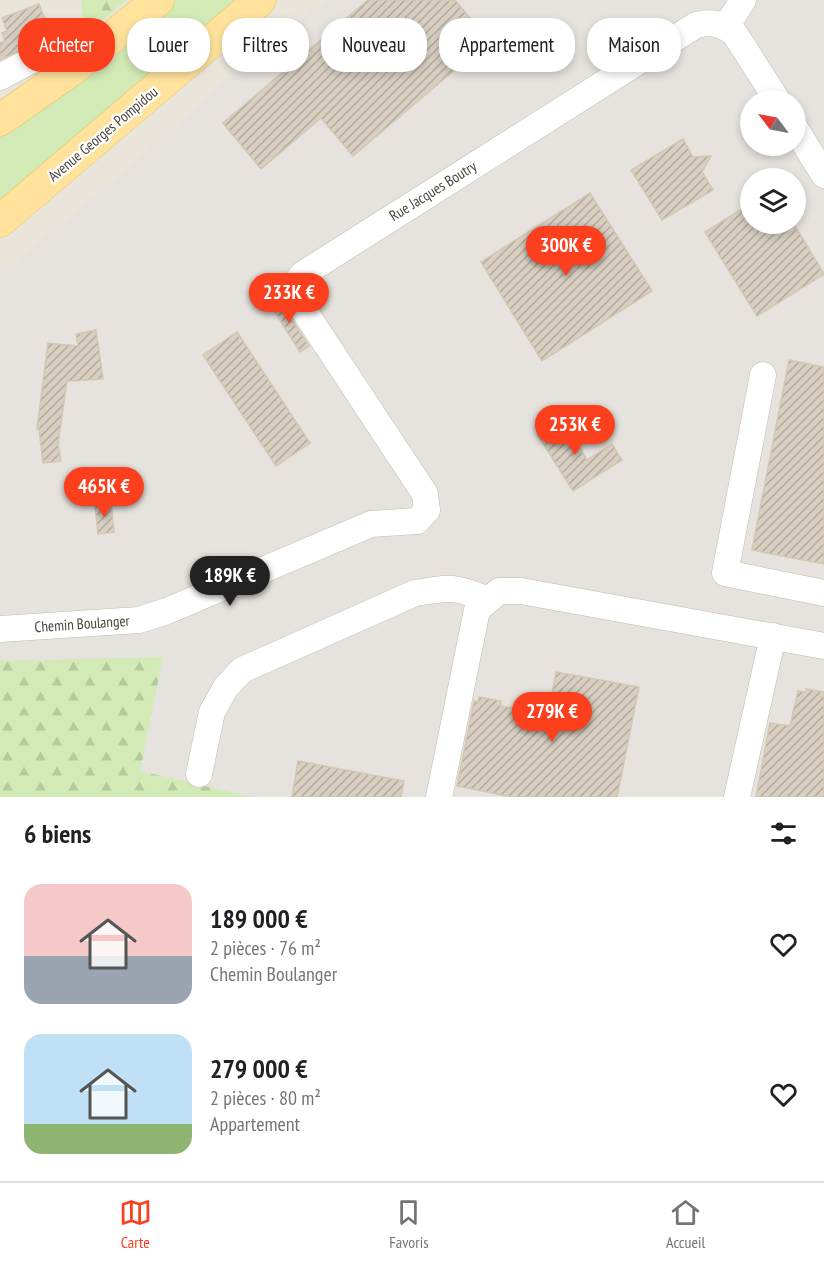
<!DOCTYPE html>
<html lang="fr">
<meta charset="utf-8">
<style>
body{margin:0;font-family:"PT Sans Narrow",sans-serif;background:#f2f2f2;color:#202124;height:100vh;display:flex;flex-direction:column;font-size:22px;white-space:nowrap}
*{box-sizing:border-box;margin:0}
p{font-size:20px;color:#757577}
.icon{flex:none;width:33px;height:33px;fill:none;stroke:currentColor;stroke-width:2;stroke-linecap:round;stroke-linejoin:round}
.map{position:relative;height:797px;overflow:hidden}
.sheet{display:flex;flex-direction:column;background:#fff;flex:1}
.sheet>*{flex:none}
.top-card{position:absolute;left:18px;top:18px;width:789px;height:54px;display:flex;gap:12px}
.needle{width:39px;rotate:302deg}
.controls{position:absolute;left:740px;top:90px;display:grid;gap:12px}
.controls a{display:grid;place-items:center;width:66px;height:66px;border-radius:50%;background:#fff;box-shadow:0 3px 9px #0003;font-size:30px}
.price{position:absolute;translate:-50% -51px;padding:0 14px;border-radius:21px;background:#fc3f1d;color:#fff;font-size:20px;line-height:39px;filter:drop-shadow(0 2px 3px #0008)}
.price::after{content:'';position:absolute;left:50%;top:36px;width:18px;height:14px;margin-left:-9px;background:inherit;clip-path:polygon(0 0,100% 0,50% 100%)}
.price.on{background:#222;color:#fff}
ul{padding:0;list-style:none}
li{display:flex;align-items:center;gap:18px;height:150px;padding:0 24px}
li span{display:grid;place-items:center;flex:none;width:168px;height:120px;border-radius:18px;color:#555}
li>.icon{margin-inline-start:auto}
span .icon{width:72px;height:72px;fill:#fffc;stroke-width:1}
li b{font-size:26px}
h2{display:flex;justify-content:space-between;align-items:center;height:72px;padding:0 24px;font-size:26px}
.tag{padding:0 21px;border-radius:24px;background:#fff;box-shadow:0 3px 9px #0003;font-size:21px;line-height:54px}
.tag.on{background:#fc3f1d;color:#fff}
.menu{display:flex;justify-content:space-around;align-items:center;height:84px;border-top:2px solid #e0e0e0;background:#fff;font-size:16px;color:#757577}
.menu a{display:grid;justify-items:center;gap:3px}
.menu .on{color:#fc3f1d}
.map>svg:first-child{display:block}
.residential{fill:#eae5da}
.industrial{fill:#e6e2dd;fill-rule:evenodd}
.grass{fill:#d2eab5}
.forest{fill:url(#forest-firs)}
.building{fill:url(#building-hatch);stroke:#d3c7b4;stroke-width:1.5}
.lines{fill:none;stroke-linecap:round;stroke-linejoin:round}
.minor-casing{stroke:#c2bbae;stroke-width:27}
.major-casing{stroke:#e6c16a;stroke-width:33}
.minor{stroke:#fff;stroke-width:26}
.major{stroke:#ffe39c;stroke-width:32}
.labels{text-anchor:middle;stroke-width:4.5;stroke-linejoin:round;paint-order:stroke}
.street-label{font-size:15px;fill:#4b4439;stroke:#fff}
</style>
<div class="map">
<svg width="824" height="797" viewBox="0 0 824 797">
<defs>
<pattern id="forest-firs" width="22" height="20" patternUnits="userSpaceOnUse" patternTransform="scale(1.5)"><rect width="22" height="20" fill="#d2eab5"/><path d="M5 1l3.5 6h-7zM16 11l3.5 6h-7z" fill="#b6ca9c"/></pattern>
<pattern id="building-hatch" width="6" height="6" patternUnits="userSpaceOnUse" patternTransform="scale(1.5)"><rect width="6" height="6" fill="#d8cfc1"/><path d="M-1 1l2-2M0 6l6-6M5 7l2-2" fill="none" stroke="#b1aa9e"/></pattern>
</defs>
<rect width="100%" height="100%" fill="#f6f3ec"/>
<path class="residential" d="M 0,0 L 325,0 L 247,60 L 135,161 L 0,273 Z"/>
<path class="industrial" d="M 325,0 L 824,0 L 824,797 L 0,797 L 0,273 L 135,161 L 247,60 ZM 750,100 L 795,100 L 795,146 L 750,146 ZM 750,178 L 795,178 L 795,224 L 750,224 Z"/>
<path class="grass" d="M 175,0 L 244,0 L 0,206 L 0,135 L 86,71 Z"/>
<path class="forest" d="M 81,0 L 127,0 L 85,34 Z
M 163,657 L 140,771 L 252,797 L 0,797 L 0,661 Z"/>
<path class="building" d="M 368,0 L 455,0 L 489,41 L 353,156 L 321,118 L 261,169 L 223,123 Z
M 39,4 L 51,35 L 0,60 L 0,43 L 5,41 L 2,33 L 7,31 L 2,18 Z
M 683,139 L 693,157 L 711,156 L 702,172 L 713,190 L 662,220 L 631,170 Z
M 590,193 L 652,291 L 542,361 L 481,262 Z
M 750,204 L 750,224 L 794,224 L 824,274 L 757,316 L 705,232 Z
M 281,296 L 286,311 L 309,346 L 300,352 L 269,303 Z
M 96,330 L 103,379 L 67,381 L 58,444 L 61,461 L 43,463 L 39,429 L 37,429 L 48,343 L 78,346 L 76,334 Z
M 237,332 L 310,443 L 276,466 L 203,355 Z
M 789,360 L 824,367 L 824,564 L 752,550 Z
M 562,419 L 587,460 L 612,444 L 622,460 L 573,491 L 537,434 Z
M 111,503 L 114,532 L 98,534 L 95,505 Z
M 556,672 L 639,687 L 617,797 L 512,797 L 457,786 L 474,701 L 478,702 L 479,697 L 501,701 L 500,706 L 548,714 Z
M 806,689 L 824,692 L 824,797 L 756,797 L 770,723 L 790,726 L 798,691 L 806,692 Z
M 298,761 L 404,781 L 401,797 L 292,797 Z"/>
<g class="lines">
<defs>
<path id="minor" d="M 728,28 L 731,19 L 743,0
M 0,77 L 51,50
M 795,128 L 824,175
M 763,375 L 725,573 L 824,593
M 0,629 L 139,620 L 167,611 L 371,524 L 417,521 L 427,510 L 425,494 L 299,303 C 293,291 294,284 303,274 L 696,25 C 712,21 723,24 735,34 L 777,100
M 199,774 L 212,712 L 226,687 L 242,670 L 415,593 C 450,587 455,586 488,600
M 439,797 L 477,610 L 499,591 L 521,591 L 824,646
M 737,797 L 773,636"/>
<path id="major" d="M 0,120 L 70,71 L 158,0
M 0,221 L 260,0"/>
</defs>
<use href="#minor" class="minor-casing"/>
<use href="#major" class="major-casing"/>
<use href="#minor" class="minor"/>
<use href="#major" class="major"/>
</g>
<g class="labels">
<g class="street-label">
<text transform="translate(103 134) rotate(-40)" y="5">Avenue Georges Pompidou</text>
<text transform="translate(433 191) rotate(-32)" y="5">Rue Jacques Boutry</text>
<text transform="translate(82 624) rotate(-4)" y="5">Chemin Boulanger</text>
</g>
</g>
</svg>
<div class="controls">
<a><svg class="needle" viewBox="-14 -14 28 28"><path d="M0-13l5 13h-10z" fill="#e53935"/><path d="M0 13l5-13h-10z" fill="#757577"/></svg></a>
<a><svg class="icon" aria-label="layers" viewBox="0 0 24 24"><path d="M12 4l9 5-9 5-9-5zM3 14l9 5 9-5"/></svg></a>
</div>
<b class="price" style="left:566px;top:277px">300K €</b>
<b class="price" style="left:289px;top:324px">233K €</b>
<b class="price" style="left:575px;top:456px">253K €</b>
<b class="price" style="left:104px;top:518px">465K €</b>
<b class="price on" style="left:230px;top:607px">189K €</b>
<b class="price" style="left:552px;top:743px">279K €</b>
<div class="top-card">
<a class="tag on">Acheter</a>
<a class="tag">Louer</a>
<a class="tag">Filtres</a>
<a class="tag">Nouveau</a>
<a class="tag">Appartement</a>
<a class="tag">Maison</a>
</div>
</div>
<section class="sheet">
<h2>6 biens<svg class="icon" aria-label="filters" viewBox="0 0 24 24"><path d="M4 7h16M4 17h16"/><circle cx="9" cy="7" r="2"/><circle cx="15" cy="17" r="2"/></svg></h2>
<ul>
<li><span style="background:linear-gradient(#f6c9c9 60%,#9aa5b1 0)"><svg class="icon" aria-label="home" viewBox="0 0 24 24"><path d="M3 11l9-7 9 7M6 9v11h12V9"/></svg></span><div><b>189 000 €</b><p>2 pièces · 76 m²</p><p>Chemin Boulanger</p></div><svg class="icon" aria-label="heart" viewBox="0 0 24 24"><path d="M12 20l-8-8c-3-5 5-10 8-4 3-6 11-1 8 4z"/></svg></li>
<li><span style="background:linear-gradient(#bfe0f5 75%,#8fb573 0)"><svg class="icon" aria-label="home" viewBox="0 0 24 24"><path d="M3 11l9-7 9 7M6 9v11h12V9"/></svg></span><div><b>279 000 €</b><p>2 pièces · 80 m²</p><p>Appartement</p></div><svg class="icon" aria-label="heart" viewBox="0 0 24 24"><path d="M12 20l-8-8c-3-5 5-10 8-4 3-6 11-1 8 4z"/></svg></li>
</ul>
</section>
<nav class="menu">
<a class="on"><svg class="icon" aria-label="map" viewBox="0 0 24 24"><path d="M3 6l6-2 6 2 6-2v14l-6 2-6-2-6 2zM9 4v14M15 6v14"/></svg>Carte</a>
<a><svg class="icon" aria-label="saved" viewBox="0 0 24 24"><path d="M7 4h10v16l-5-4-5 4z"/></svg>Favoris</a>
<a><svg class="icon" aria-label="home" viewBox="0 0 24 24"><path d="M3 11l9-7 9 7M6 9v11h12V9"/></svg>Accueil</a>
</nav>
